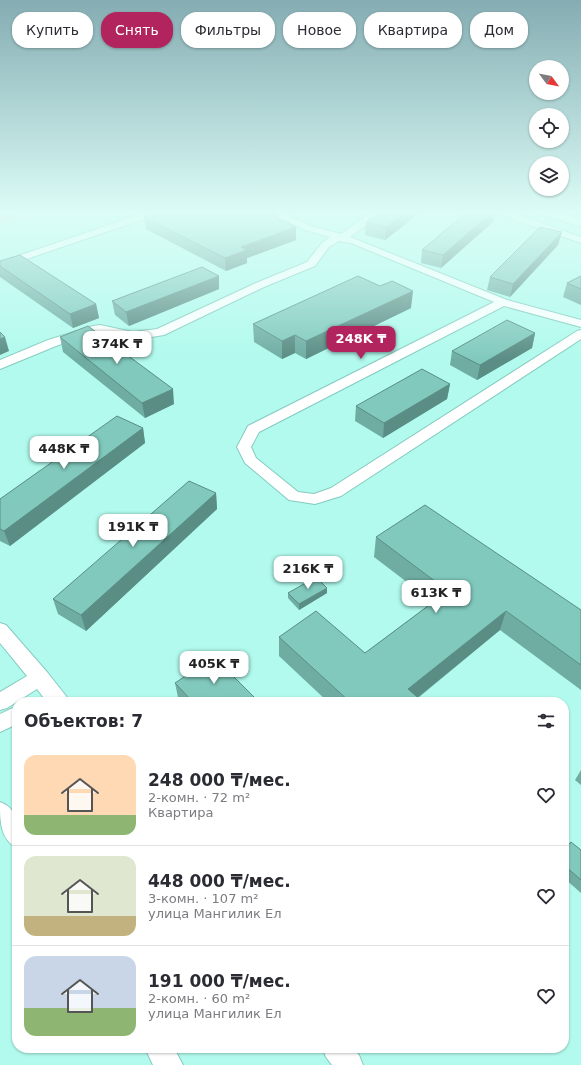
<!DOCTYPE html>
<html lang="ru">
<meta charset="utf-8">
<style>
body{margin:0;font-family:"DejaVu Sans",sans-serif;background:#f7f7f7;color:#2b2b33;height:100vh;display:flex;flex-direction:column;font-size:15px;white-space:nowrap}
*{box-sizing:border-box;margin:0}
p{font-size:13px;color:#7c7c81}
.icon{flex:none;width:22px;height:22px;fill:none;stroke:currentColor;stroke-width:2;stroke-linecap:round;stroke-linejoin:round}
.map{position:relative;flex:1;overflow:hidden}
.drawer{position:absolute;left:12px;top:697px;width:557px;height:356px;display:flex;flex-direction:column;background:#fff;border-radius:16px;box-shadow:0 1px 3px #0004}
.drawer>*{flex:none}
.guide{position:absolute;left:12px;top:12px;width:557px;height:36px;display:flex;gap:8px}
.needle{width:26px;rotate:122deg}
.buttons{position:absolute;left:529px;top:60px;display:grid;gap:8px}
.buttons a{display:grid;place-items:center;width:40px;height:40px;border-radius:50%;background:#fff;box-shadow:0 1px 3px #0004;font-size:20px}
.price{position:absolute;translate:-50% -34px;padding:0 9px;border-radius:8px;background:#fff;color:#222;font-size:13px;line-height:26px;filter:drop-shadow(0 1px 2px #0008)}
.price::after{content:'';position:absolute;left:50%;top:24px;width:12px;height:9px;margin-left:-6px;background:inherit;clip-path:polygon(0 0,100% 0,50% 100%)}
.price.current{background:#b1245d;color:#fff}
ul{padding:0;list-style:none}
li{display:flex;align-items:center;gap:12px;height:100px;padding:0 12px}
li+li{border-top:1px solid #e1e1e2}
li span{display:grid;place-items:center;flex:none;width:112px;height:80px;border-radius:12px;color:#555}
li>.icon{margin-inline-start:auto}
span .icon{width:48px;height:48px;fill:#fffc;stroke-width:1}
li b{font-size:17px}
h2{display:flex;justify-content:space-between;align-items:center;height:48px;padding:0 12px;font-size:17px}
.pill{padding:0 14px;border-radius:16px;background:#fff;box-shadow:0 1px 3px #0004;font-size:14px;line-height:36px}
.pill.current{background:#b1245d;color:#fff}
.map>svg:first-child{display:block}
.lines{fill:none;stroke-linecap:round;stroke-linejoin:round}
.street-casing{stroke:#84cbbf;stroke-width:2}
.secondary-casing{stroke:#84cbbf;stroke-width:2}
.primary-casing{stroke:#fff;stroke-width:2}
.street{fill:#fff;fill-rule:evenodd}
.secondary{fill:#fff;fill-rule:evenodd}
.primary{fill:#fabcce;fill-rule:evenodd}
.wall{fill:#6fada3}
.shaded-wall{fill:#5a8d84}
.building{fill:#81c9bd;stroke:#5a8d84}
</style>
<div class="map">
<svg width="581" height="1065" viewBox="0 0 581 1065">
<rect width="100%" height="100%" fill="#b1faed"/>
<g class="lines">
<defs>
<path id="street" d="M 150,211 L 164,211 L 162,213 L 0,268 L 0,262 Z
M 266,211 L 278,211 L 311,226 L 341,234 L 373,211 L 384,211 L 350,237 L 507,300 L 581,320 L 581,327 L 504,306 L 259,432 L 251,447 L 256,458 L 298,492 L 314,494 L 331,488 L 577,331 L 581,330 L 581,339 L 341,496 L 315,504 L 289,500 L 245,463 L 237,447 L 248,426 L 494,302 L 351,243 L 339,241 L 329,247 L 315,266 L 264,287 L 164,335 L 133,340 L 100,333 L 95,333 L 56,346 L 0,369 L 0,360 L 48,340 L 93,326 L 100,325 L 133,332 L 157,329 L 256,283 L 307,262 L 322,243 L 330,237 L 305,230 Z
M 494,211 L 507,211 L 581,237 L 581,243 L 496,213 Z
M 0,623 L 6,625 L 47,672 L 66,696 L 69,702 L 47,702 L 37,689 L 7,708 L 0,710 L 0,692 L 27,676 L 0,643 Z
M 17,706 L 17,724 L 0,732 L 0,714 Z
M 0,802 C 21,810 17,829 17,848 C 0,839 0,821 0,802 Z
M 145,1048 L 174,1048 L 183,1065 L 153,1065 Z
M 322,1048 L 352,1048 L 359,1055 L 363,1065 L 332,1065 L 326,1057 Z"/>
<path id="secondary" d="M 541,211 L 559,211 L 581,219 L 581,227 L 543,214 Z"/>
<path id="primary" d="M 13,211 L 32,211 L 30,214 L 0,223 L 0,215 Z"/>
</defs>
<use href="#street" class="street-casing"/>
<use href="#secondary" class="secondary-casing"/>
<use href="#primary" class="primary-casing"/>
<use href="#street" class="street"/>
<use href="#secondary" class="secondary"/>
<use href="#primary" class="primary"/>
</g>
<path class="wall" d="M 162,211 L 278,211 L 278,219 L 296,240 L 247,258 L 247,263 L 226,271 L 146,229 L 144,217 Z
M 281,211 L 299,211 L 289,214 Z
M 381,211 L 422,211 L 385,240 L 365,235 L 366,222 Z
M 468,211 L 495,211 L 494,221 L 441,268 L 421,263 L 422,250 Z
M 558,245 L 510,297 L 487,290 L 490,277 Z
M 0,261 L 96,304 L 99,318 L 73,328 L 0,277 Z
M 219,276 L 219,289 L 129,326 L 115,315 L 112,301 Z
M 581,276 L 581,305 L 563,297 L 567,283 Z
M 411,308 L 306,359 L 295,353 L 282,359 L 254,342 L 253,324 Z
M 535,333 L 532,348 L 477,380 L 450,365 L 452,351 Z
M 60,337 L 174,404 L 145,418 L 63,352 Z
M 450,384 L 447,399 L 383,438 L 355,421 L 356,406 Z
M 143,428 L 145,443 L 10,546 L 0,541 L 0,499 Z
M 216,493 L 217,509 L 86,631 L 58,614 L 53,599 Z
M 376,537 L 581,610 L 581,690 L 500,630 L 418,698 L 423,702 L 328,702 L 279,656 L 279,637 L 365,653 L 433,602 L 374,557 Z
M 288,593 L 327,593 L 299,610 L 288,598 Z
M 175,683 L 259,702 L 179,702 Z
M 581,770 L 581,785 L 575,780 Z
M 564,850 L 581,850 L 581,893 L 564,878 Z"/>
<path class="shaded-wall" d="M 265,211 L 278,211 L 278,219 L 263,212 Z
M 289,211 L 299,211 L 289,214 Z
M 407,211 L 422,211 L 385,240 L 386,227 Z
M 493,211 L 495,211 L 494,221 L 441,268 L 443,255 Z
M 296,227 L 296,240 L 247,258 L 247,263 L 226,271 L 225,258 L 241,247 Z
M 562,232 L 558,245 L 510,297 L 513,284 Z
M 219,276 L 219,289 L 129,326 L 126,312 Z
M 413,291 L 411,308 L 306,359 L 306,341 Z
M 96,304 L 99,318 L 73,328 L 70,314 Z
M 535,333 L 532,348 L 477,380 L 480,365 Z
M 295,335 L 295,353 L 282,359 L 282,341 Z
M 5,337 L 9,351 L 0,355 L 0,339 Z
M 450,384 L 447,399 L 383,438 L 384,423 Z
M 173,389 L 174,404 L 145,418 L 142,403 Z
M 143,428 L 145,443 L 10,546 L 4,531 Z
M 216,493 L 217,509 L 86,631 L 81,615 Z
M 327,588 L 327,593 L 299,610 L 299,604 Z
M 506,611 L 500,630 L 412,702 L 408,689 Z"/>
<path class="building" d="M 162,211 L 265,211 L 263,212 L 296,227 L 241,247 L 247,250 L 225,258 L 144,217 Z
M 381,211 L 407,211 L 386,227 L 366,222 Z
M 468,211 L 493,211 L 443,255 L 422,250 Z
M 540,227 L 562,232 L 513,284 L 490,277 Z
M 20,255 L 96,304 L 70,314 L 0,266 L 0,261 Z
M 202,267 L 219,276 L 126,312 L 112,301 Z
M 358,276 L 380,286 L 392,281 L 413,291 L 306,341 L 295,335 L 282,341 L 253,324 Z
M 581,276 L 581,289 L 567,283 Z
M 507,320 L 535,333 L 480,365 L 452,351 Z
M 88,326 L 173,389 L 142,403 L 60,337 Z
M 0,332 L 5,337 L 0,339 Z
M 422,369 L 450,384 L 384,423 L 356,406 Z
M 117,416 L 143,428 L 4,531 L 0,529 L 0,499 Z
M 189,481 L 216,493 L 81,615 L 53,599 Z
M 425,505 L 581,610 L 581,665 L 506,611 L 408,689 L 423,702 L 350,702 L 279,637 L 316,611 L 365,653 L 448,591 L 376,537 Z
M 316,577 L 327,588 L 299,604 L 288,593 Z
M 214,657 L 259,702 L 193,702 L 175,683 Z
M 571,842 L 581,850 L 581,880 L 564,865 L 564,850 Z"/>
<linearGradient id="sky" x2="0" y2="1"><stop stop-color="#84acb2"/><stop offset="0.59" stop-color="#dcfdf7"/><stop offset="1" stop-color="#dcfdf7" stop-opacity="0"/></linearGradient>
<rect width="581" height="360" fill="url(#sky)"/>
</svg>
<div class="buttons">
<a><svg class="needle" viewBox="-14 -14 28 28"><path d="M0-13l5 13h-10z" fill="#e53935"/><path d="M0 13l5-13h-10z" fill="#7c7c81"/></svg></a>
<a><svg class="icon" aria-label="locate" viewBox="0 0 24 24"><circle cx="12" cy="12" r="6"/><path d="M12 2v4M12 18v4M2 12h4M18 12h4"/></svg></a>
<a><svg class="icon" aria-label="layers" viewBox="0 0 24 24"><path d="M12 4l9 5-9 5-9-5zM3 14l9 5 9-5"/></svg></a>
</div>
<b class="price current" style="left:361px;top:360px">248K ₸</b>
<b class="price" style="left:117px;top:365px">374K ₸</b>
<b class="price" style="left:64px;top:470px">448K ₸</b>
<b class="price" style="left:133px;top:548px">191K ₸</b>
<b class="price" style="left:308px;top:590px">216K ₸</b>
<b class="price" style="left:436px;top:614px">613K ₸</b>
<b class="price" style="left:214px;top:685px">405K ₸</b>
<div class="guide">
<a class="pill">Купить</a>
<a class="pill current">Снять</a>
<a class="pill">Фильтры</a>
<a class="pill">Новое</a>
<a class="pill">Квартира</a>
<a class="pill">Дом</a>
</div>
<section class="drawer">
<h2>Объектов: 7<svg class="icon" aria-label="filters" viewBox="0 0 24 24"><path d="M4 7h16M4 17h16"/><circle cx="9" cy="7" r="2"/><circle cx="15" cy="17" r="2"/></svg></h2>
<ul>
<li><span style="background:linear-gradient(#ffd9b3 75%,#8fb573 0)"><svg class="icon" aria-label="home" viewBox="0 0 24 24"><path d="M3 11l9-7 9 7M6 9v11h12V9"/></svg></span><div><b>248 000 ₸/мес.</b><p>2-комн. · 72 m²</p><p>Квартира</p></div><svg class="icon" aria-label="heart" viewBox="0 0 24 24"><path d="M12 20l-8-8c-3-5 5-10 8-4 3-6 11-1 8 4z"/></svg></li>
<li><span style="background:linear-gradient(#dfe7d0 75%,#c2b280 0)"><svg class="icon" aria-label="home" viewBox="0 0 24 24"><path d="M3 11l9-7 9 7M6 9v11h12V9"/></svg></span><div><b>448 000 ₸/мес.</b><p>3-комн. · 107 m²</p><p>улица Мангилик Ел</p></div><svg class="icon" aria-label="heart" viewBox="0 0 24 24"><path d="M12 20l-8-8c-3-5 5-10 8-4 3-6 11-1 8 4z"/></svg></li>
<li><span style="background:linear-gradient(#c9d6e8 65%,#8fb573 0)"><svg class="icon" aria-label="home" viewBox="0 0 24 24"><path d="M3 11l9-7 9 7M6 9v11h12V9"/></svg></span><div><b>191 000 ₸/мес.</b><p>2-комн. · 60 m²</p><p>улица Мангилик Ел</p></div><svg class="icon" aria-label="heart" viewBox="0 0 24 24"><path d="M12 20l-8-8c-3-5 5-10 8-4 3-6 11-1 8 4z"/></svg></li>
</ul>
</section>
</div>
